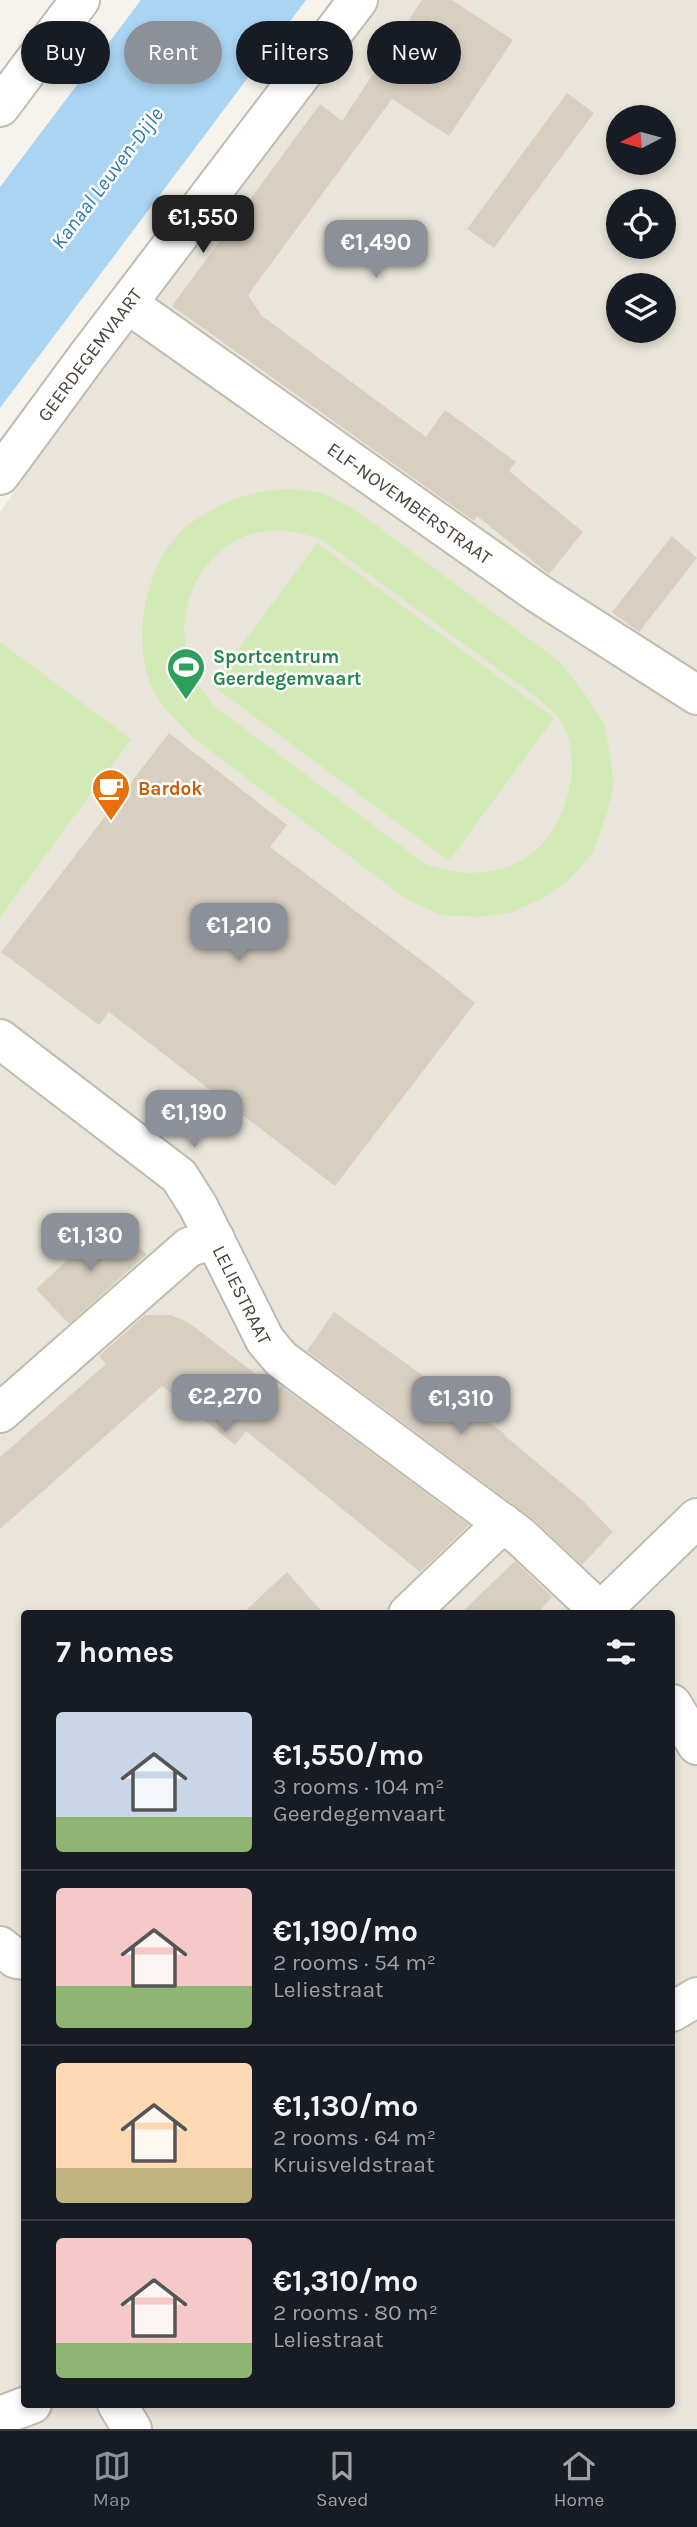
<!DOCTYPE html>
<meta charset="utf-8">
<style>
body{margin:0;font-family:Karla,sans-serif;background:#20242c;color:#f1f3f6;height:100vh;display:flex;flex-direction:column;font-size:26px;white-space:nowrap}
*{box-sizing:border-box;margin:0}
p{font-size:23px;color:#9ea1a6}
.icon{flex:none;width:38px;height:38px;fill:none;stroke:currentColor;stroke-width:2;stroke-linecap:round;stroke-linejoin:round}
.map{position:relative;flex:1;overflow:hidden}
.details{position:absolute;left:21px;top:1610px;width:654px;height:798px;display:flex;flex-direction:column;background:#171b24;border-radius:7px;box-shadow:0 4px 10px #0003}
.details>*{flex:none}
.guide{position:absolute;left:21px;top:21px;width:656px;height:63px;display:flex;gap:14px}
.needle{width:46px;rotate:264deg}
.controls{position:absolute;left:606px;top:105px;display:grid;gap:14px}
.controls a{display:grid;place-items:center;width:70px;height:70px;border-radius:50%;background:#171b24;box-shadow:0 4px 10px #0003;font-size:35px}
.price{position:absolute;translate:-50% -60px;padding:0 16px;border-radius:14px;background:#8c9099;color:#fff;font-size:23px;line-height:46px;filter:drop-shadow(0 2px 4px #0008)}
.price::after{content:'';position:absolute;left:50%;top:42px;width:21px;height:16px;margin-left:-10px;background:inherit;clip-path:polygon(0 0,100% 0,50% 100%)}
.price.current{background:#222;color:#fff}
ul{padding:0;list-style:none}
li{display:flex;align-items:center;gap:21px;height:175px;padding:0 35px}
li+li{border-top:2px solid #363941}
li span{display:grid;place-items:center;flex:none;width:196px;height:140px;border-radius:7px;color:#555}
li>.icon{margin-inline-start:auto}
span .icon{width:84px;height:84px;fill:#fffc;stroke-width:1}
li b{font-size:30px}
h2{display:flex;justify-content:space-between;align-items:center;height:84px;padding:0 35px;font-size:30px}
.tag{padding:0 24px;border-radius:32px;background:#171b24;box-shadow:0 4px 10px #0003;font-size:24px;line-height:63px}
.tag.current{background:#8c9099;color:#fff}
.menu{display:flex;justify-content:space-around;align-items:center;height:98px;border-top:2px solid #363941;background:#171b24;font-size:19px;color:#9ea1a6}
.menu a{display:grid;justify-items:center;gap:4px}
.menu .current{color:#8c9099}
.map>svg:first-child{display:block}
.residential{fill:#eae5da;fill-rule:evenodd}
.green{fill:#d2eab5;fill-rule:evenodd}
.water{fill:#a9d4f2}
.building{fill:#d8cfc1}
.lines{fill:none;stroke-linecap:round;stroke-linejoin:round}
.minor-casing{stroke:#c2bbae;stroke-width:42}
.minor{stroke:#fff;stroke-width:38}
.labels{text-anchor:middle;stroke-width:5;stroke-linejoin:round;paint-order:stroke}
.street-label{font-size:19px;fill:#4b4439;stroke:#fff}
.leisure-label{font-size:19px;font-weight:bold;fill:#27864d;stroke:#fff;text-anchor:start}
.food-label{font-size:19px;font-weight:bold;fill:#c56008;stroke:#fff;text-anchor:start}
.water-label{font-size:21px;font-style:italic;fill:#2e7ab2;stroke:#fff}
</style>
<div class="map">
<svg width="697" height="2429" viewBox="0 0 697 2429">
<rect width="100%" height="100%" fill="#f6f3ec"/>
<path class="residential" d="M 372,0 L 697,0 L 697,2429 L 0,2429 L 0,512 L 129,330 ZM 618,117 L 663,117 L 663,163 L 618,163 ZM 618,201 L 663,201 L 663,247 L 618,247 ZM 618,285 L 663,285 L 663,331 L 618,331 ZM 24,1614 L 672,1614 L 672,2404 L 24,2404 Z"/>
<path class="green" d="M 292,489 L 323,493 L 354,509 L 560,662 L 585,694 L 604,724 L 610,756 L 614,784 L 606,816 L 592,854 L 571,878 L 547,896 L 513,912 L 481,917 L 441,915 L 406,899 L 195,739 C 177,721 157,704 149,680 C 133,631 146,566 183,529 C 189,523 198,519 205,514 C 237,495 255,491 292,489 ZM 271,530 L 296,532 L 321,539 L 535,696 C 544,704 556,713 562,723 C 572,739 574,767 570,785 C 555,860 497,889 425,864 L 213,705 C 207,695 197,685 191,674 C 187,666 186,652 185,642 C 180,603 200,560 235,541 C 246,534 259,532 271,530 Z
M 317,543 L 554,718 L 449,861 L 212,685 Z
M 0,642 L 131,739 L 0,917 Z"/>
<path class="water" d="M 141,0 L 306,0 L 0,408 L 0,187 Z"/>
<path class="building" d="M 422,0 L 452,0 L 513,40 L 449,136 L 392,99 L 248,295 L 262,316 L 426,437 L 445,410 L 516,462 L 509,471 L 583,532 L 549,574 L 477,516 L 474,521 L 172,306 L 320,104 L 342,121 Z
M 567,93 L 594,113 L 494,248 L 467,229 Z
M 672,536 L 697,558 L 639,632 L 612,612 Z
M 169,733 L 287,825 L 270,847 L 437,972 L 475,1003 L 335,1186 L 109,1012 L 99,1025 L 1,952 Z
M 108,1223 L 147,1254 L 69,1324 L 36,1289 Z
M 334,1312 L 505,1434 L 504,1435 L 582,1500 L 613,1532 L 582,1565 L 533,1519 L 307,1351 Z
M 145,1315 L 171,1315 L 189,1323 L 278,1391 L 281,1386 L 469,1525 L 420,1572 L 246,1431 L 235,1445 L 162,1386 L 0,1529 L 0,1457 L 106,1364 L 99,1356 Z
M 515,1561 L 552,1597 L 537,1614 L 460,1614 Z
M 287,1572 L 324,1614 L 242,1614 Z"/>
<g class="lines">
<defs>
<g id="minor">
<path d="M 0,107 L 80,0"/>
<path id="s1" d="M 128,304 L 539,594 L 697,695"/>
<path id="s2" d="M 0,475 L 86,358 L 358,0"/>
<path id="s3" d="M 0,1039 L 179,1176 L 198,1206 L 265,1340 L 281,1359 L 520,1536 L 603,1614"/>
<path d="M 0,1413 L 189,1247 L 215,1239"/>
<path d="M 601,1611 L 697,1518"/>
<path d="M 408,1614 L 503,1523"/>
<path d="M 672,1704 L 697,1745"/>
<path d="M 0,1946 L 16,1959 L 24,1960"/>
<path d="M 672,2012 L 697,1997"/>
<path d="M 117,2404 L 132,2429"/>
<path d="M 0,2416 L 32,2404"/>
</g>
</defs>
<use href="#minor" class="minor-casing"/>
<use href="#minor" class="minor"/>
</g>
<defs>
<symbol id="stadium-pin" viewBox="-11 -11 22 30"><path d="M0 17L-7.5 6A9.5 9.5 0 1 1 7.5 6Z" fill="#2e9e5b" stroke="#fff"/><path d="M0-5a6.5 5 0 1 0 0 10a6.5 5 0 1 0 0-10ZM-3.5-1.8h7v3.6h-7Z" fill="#fff"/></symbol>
<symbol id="cafe-pin" viewBox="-11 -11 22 30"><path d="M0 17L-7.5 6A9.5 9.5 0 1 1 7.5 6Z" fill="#e8710a" stroke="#fff"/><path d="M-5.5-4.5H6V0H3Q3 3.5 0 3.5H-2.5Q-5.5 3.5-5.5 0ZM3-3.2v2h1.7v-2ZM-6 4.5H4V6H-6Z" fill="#fff"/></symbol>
</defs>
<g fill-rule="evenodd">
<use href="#stadium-pin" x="164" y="645" width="44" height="60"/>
<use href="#cafe-pin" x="89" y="766" width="44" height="60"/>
</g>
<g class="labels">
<g class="street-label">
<text dy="7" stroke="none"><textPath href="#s2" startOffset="150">GEERDEGEMVAART</textPath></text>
<text dy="7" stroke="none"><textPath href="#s1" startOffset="345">ELF-NOVEMBERSTRAAT</textPath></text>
<text dy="7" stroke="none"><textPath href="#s3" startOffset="360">LELIESTRAAT</textPath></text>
</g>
<g class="leisure-label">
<text x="213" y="663">Sportcentrum<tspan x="213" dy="22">Geerdegemvaart</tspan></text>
</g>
<g class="food-label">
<text x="138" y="795">Bardok</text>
</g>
<g class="water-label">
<text transform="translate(107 178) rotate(-53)" y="7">Kanaal Leuven-Dijle</text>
</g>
</g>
</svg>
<div class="controls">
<a><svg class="needle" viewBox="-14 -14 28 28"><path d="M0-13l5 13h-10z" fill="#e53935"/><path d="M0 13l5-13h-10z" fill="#9ea1a6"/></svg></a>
<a><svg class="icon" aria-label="locate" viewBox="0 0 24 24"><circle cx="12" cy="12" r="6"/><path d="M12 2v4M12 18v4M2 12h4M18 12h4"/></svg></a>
<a><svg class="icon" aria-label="layers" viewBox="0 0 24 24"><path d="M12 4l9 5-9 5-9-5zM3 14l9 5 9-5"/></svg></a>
</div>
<b class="price current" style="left:203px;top:255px">€1,550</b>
<b class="price" style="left:376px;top:280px">€1,490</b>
<b class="price" style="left:239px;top:963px">€1,210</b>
<b class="price" style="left:194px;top:1150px">€1,190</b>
<b class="price" style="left:90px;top:1273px">€1,130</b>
<b class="price" style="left:225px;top:1434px">€2,270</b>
<b class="price" style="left:461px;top:1436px">€1,310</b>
<div class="guide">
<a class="tag">Buy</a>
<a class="tag current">Rent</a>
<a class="tag">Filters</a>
<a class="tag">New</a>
</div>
<section class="details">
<h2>7 homes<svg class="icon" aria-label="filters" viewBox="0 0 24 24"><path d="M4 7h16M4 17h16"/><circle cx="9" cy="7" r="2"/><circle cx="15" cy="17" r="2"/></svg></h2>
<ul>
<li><span style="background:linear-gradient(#c9d6e8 75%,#8fb573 0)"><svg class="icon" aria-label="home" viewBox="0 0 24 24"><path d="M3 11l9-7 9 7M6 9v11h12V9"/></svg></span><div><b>€1,550/mo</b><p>3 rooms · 104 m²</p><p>Geerdegemvaart</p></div></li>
<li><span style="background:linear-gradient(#f6c9c9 70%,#8fb573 0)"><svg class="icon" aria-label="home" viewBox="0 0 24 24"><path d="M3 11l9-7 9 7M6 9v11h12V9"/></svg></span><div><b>€1,190/mo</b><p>2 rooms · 54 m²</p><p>Leliestraat</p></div></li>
<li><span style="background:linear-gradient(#ffd9b3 75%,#c2b280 0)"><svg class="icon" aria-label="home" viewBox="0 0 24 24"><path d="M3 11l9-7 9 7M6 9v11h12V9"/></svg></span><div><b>€1,130/mo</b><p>2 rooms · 64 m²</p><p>Kruisveldstraat</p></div></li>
<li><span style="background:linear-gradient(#f6c9c9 75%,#8fb573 0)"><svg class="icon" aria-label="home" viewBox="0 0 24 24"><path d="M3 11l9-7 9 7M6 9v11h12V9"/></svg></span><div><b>€1,310/mo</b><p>2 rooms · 80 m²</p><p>Leliestraat</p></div></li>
</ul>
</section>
</div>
<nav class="menu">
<a class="current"><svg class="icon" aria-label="map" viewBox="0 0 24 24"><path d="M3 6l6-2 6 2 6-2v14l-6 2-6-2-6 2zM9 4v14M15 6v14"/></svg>Map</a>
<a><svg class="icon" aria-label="saved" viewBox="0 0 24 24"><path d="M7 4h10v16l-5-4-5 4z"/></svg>Saved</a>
<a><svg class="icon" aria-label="home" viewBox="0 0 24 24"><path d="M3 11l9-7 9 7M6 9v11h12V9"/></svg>Home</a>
</nav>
